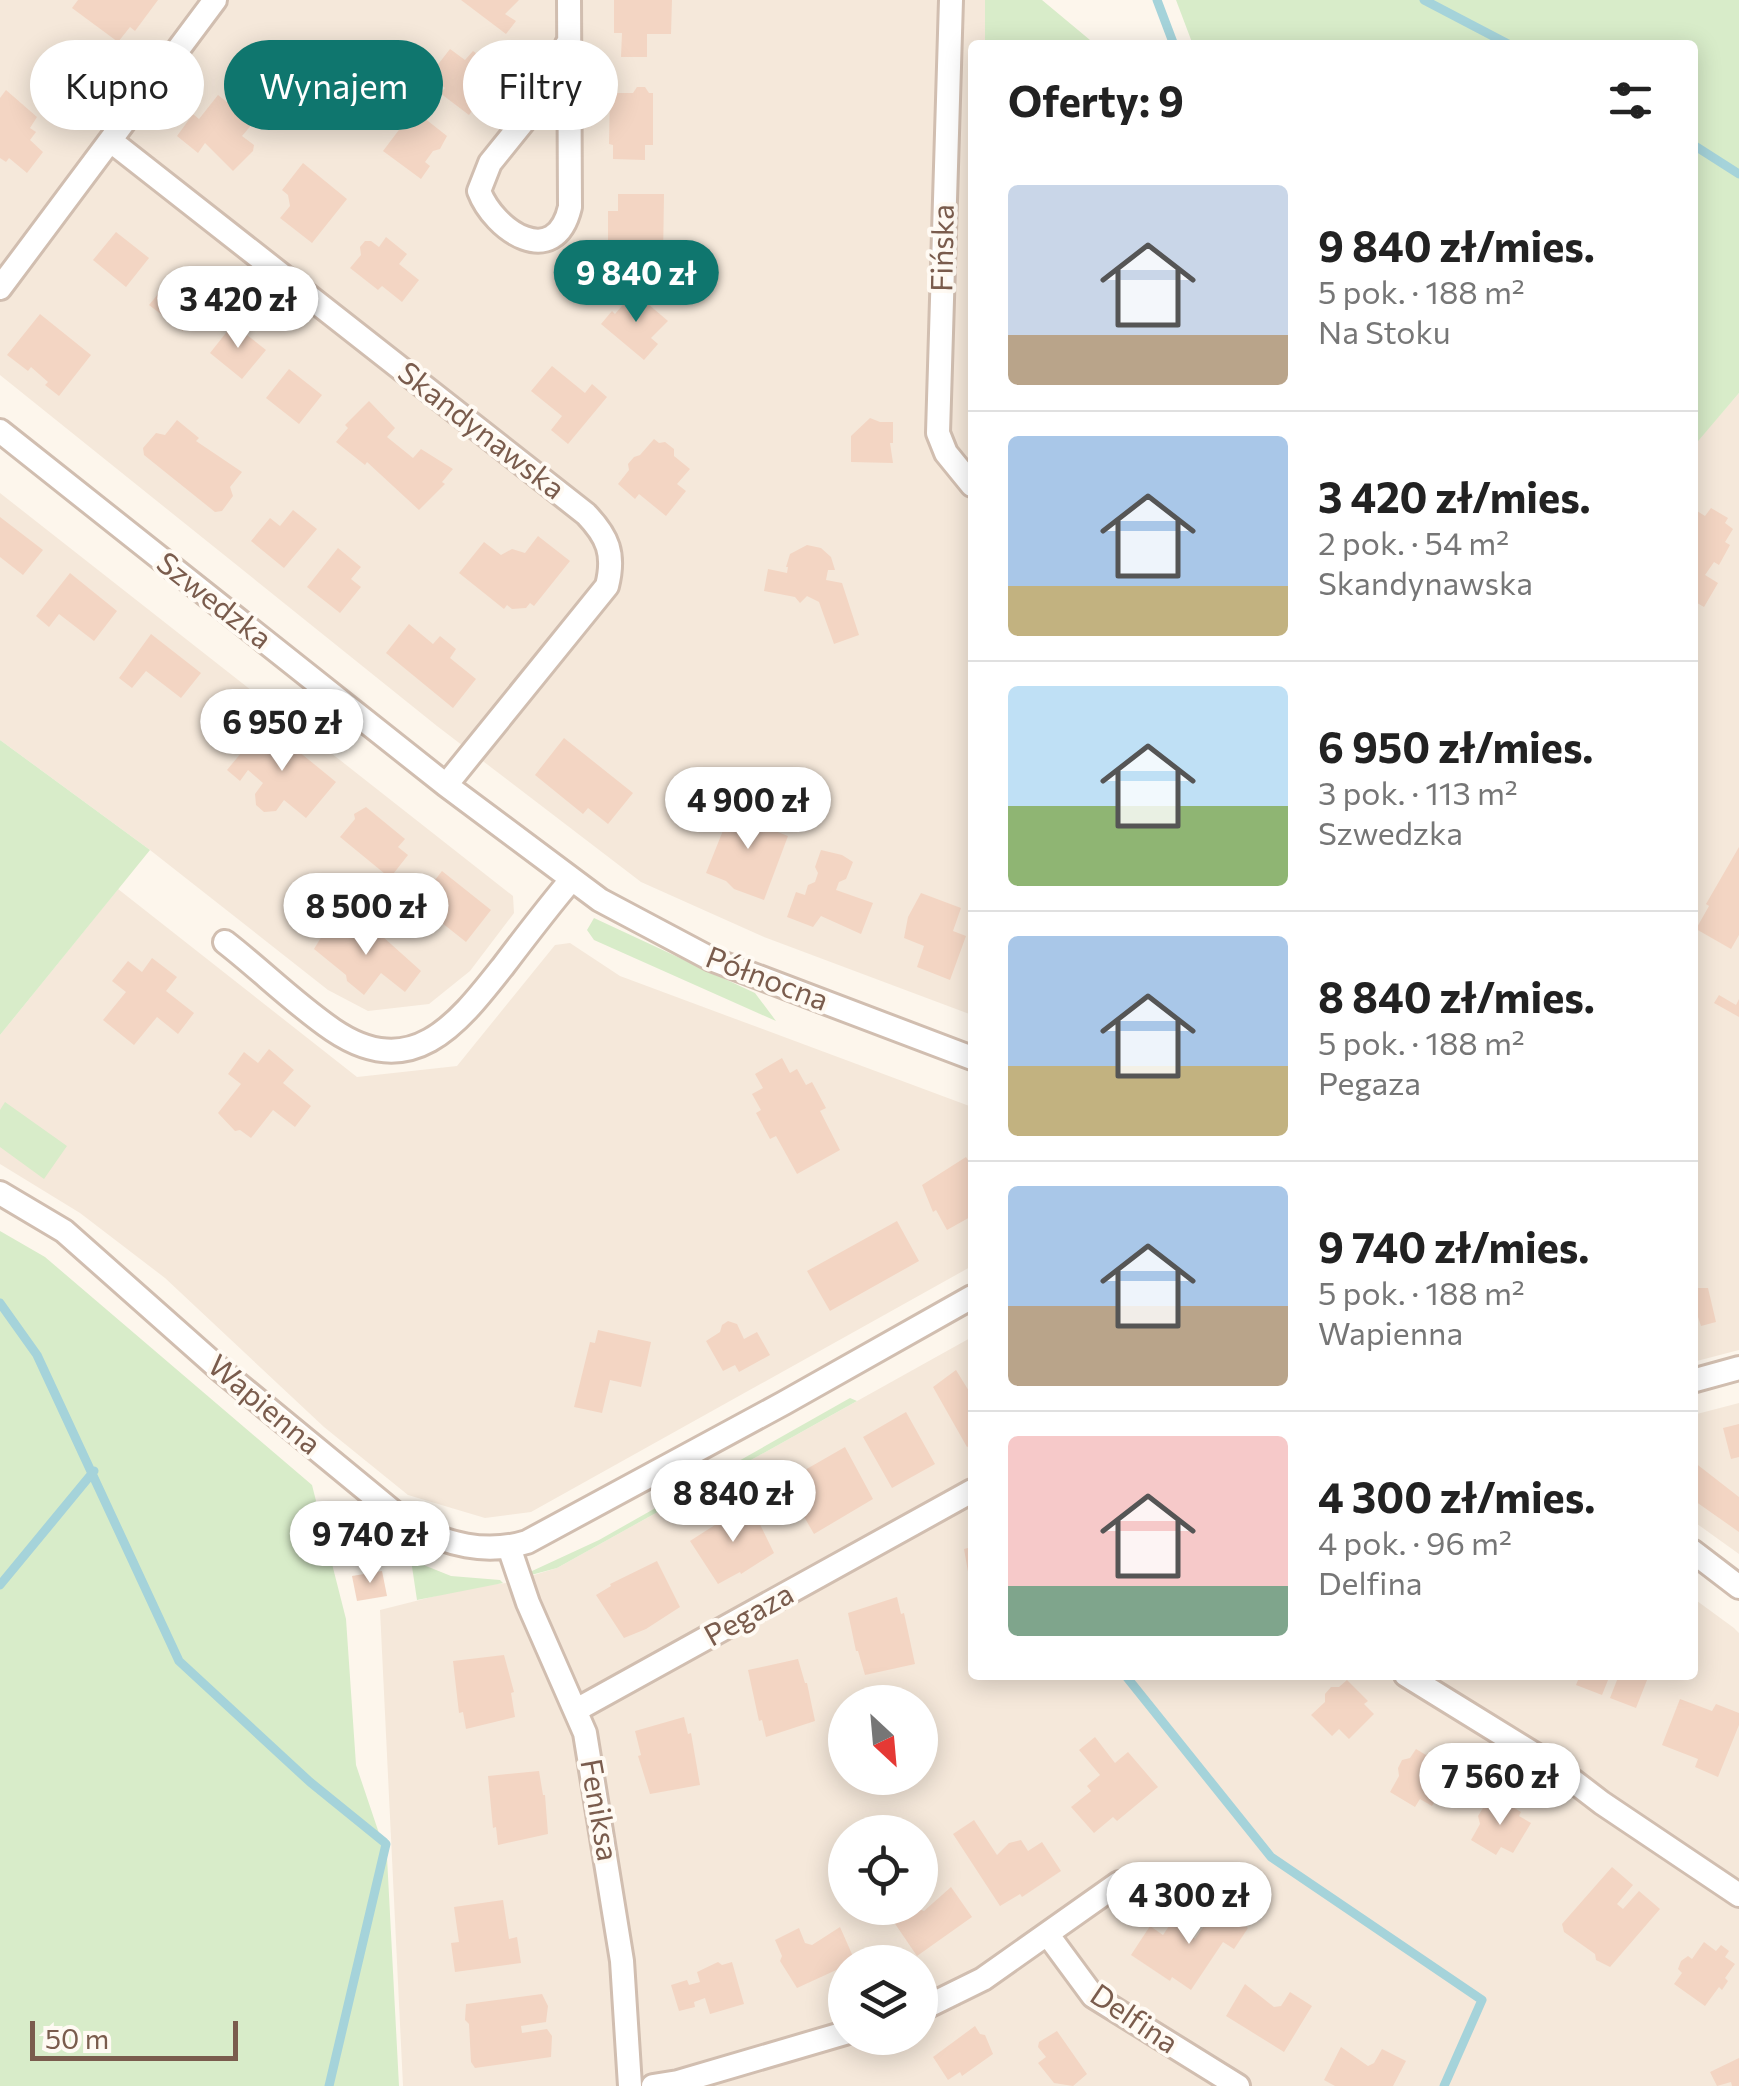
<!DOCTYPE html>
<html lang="pl">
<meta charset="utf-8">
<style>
body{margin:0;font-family:Commissioner,sans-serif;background:#f2f2f2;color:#222;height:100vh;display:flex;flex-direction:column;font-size:38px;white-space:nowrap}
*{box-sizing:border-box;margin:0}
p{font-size:32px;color:#767676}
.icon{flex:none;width:55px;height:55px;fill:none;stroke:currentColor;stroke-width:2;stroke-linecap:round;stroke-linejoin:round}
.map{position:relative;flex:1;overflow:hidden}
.side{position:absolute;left:968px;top:40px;width:730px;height:1640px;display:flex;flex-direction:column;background:#fff;border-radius:10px;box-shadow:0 5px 25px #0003}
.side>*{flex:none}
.banner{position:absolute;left:30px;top:40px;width:788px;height:90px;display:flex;gap:20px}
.needle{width:65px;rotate:154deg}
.buttons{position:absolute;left:828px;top:1685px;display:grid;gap:20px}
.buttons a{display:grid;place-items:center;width:110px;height:110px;border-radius:50%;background:#fff;box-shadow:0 5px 25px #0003;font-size:50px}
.scale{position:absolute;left:30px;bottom:25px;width:208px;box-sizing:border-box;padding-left:10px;border:5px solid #7a5c4d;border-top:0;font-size:28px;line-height:35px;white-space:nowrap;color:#7a5c4d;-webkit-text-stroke:8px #fffaf3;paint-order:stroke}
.price{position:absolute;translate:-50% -85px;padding:0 22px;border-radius:35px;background:#fff;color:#222;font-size:32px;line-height:65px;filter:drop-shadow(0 2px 5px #0008)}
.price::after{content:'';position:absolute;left:50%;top:60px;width:30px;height:22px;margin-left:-15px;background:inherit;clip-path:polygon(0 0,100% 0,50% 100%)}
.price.active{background:#0f766e;color:#fff}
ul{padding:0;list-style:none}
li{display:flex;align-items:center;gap:30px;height:250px;padding:0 40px}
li+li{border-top:2px solid #e0e0e0}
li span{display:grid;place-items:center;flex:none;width:280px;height:200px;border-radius:10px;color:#555}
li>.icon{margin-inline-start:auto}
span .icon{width:120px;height:120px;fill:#fffc;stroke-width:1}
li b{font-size:42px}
h2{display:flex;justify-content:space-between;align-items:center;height:120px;padding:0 40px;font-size:42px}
.pill{padding:0 35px;border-radius:45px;background:#fff;box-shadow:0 5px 25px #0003;font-size:35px;line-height:90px}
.pill.active{background:#0f766e;color:#fff}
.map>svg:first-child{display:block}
.residential{fill:#f5e8da;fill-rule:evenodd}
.green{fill:#d8ecc9}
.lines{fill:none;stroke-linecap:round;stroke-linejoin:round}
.stream{stroke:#a5d3da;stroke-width:9}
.building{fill:#f3d5c3}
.street-casing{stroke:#d1beb0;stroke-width:28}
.street{stroke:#fff;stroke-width:22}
.labels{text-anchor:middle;stroke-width:8;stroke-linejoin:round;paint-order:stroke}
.street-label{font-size:30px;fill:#7a5c4d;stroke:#fffaf3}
</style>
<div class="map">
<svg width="1739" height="2086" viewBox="0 0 1739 2086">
<rect width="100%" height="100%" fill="#fdf6ec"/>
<path class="residential" d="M 0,0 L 985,0 L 985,45 L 972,45 L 972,1015 L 764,937 L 641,882 L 437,726 L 0,375 Z
M 1739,393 L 1739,1350 L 1693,1362 L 1692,447 Z
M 0,493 L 513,896 L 514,913 L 470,971 L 429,1004 L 368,1011 L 328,990 L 150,850 L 0,740 Z
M 118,889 L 357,1077 L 457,1066 L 555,945 L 570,943 L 620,976 L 972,1107 L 972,1266 L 531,1512 L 485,1518 L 408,1495 L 324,1427 L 165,1278 L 80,1213 L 0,1164 L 0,1035 Z
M 972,1337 L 972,1675 L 1692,1675 L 1693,1598 L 1734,1628 L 1739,1633 L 1739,2086 L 403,2086 L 380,1610 L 475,1586 L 507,1583 L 557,1568 ZM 845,1702 L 920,1702 L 920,1778 L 845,1778 ZM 845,1832 L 920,1832 L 920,1908 L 845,1908 ZM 845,1962 L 920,1962 L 920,2038 L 845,2038 Z
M 1739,1403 L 1739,1554 L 1693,1521 L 1693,1415 Z"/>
<path class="green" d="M 985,0 L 1042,0 L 1096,45 L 985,45 Z
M 1176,0 L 1739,0 L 1739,393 L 1693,447 L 1692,45 L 1193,45 Z
M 0,740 L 150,850 L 0,1035 Z
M 594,918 L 755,993 L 776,1021 L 594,940 L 587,930 Z
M 5,1102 L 67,1146 L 44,1179 L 0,1147 L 0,1110 Z
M 0,1231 L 45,1257 L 312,1485 L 346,1619 L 356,1765 L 387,1857 L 399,2086 L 0,2086 Z
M 850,1398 L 857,1401 L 557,1568 L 531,1575 L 532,1571 L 599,1540 Z
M 411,1560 L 451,1576 L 500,1580 L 503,1583 L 417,1600 Z"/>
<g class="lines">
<path class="stream" d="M 1157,0 L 1174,45
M 1424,0 L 1510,45
M 1692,144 L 1739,174
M 0,1303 L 37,1355 L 179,1661 L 310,1782 L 384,1842
M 0,1585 L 94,1471
M 1125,1675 L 1271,1857 L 1482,2000 L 1444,2086
M 329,2086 L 386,1844"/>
</g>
<path class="building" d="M 78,0 L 158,0 L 135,31 L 130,27 L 118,42 L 72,8 Z
M 461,0 L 519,0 L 505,14 L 516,21 L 506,34 Z
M 614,0 L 672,0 L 671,34 L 647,34 L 647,57 L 621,57 L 622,33 L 614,33 Z
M 450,49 L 465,60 L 473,51 L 496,68 L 473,96 L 479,101 L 469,115 L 440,93 L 445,88 L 429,76 Z
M 83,72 L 96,82 L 74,114 L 53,97 L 69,76 L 75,81 Z
M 637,87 L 645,87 L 649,93 L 653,93 L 653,145 L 645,145 L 645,160 L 613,159 L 613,145 L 609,144 L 610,93 L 633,93 Z
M 6,90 L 37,117 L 30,128 L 36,132 L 30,140 L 43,152 L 27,173 L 9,158 L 6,162 L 0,158 L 0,98 Z
M 218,95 L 253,123 L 242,136 L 254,145 L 253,151 L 233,171 L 205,143 L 198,153 L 177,136 L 193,114 L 199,119 Z
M 414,110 L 447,136 L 440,149 L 433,151 L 425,162 L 430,166 L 421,179 L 383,151 Z
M 303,163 L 347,199 L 312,243 L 280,218 L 290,206 L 288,195 L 282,190 Z
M 618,194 L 664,194 L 663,259 L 617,258 L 618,241 L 608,241 L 608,211 L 618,211 Z
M 116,232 L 149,258 L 126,287 L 93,260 Z
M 386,237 L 407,254 L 399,264 L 419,280 L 402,302 L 382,286 L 378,290 L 350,268 L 361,255 L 360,247 L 365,241 L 371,241 L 379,247 Z
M 172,277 L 205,303 L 183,331 L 149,305 Z
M 634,292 L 668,321 L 651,338 L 658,344 L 644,360 L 601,324 L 612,311 L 615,314 Z
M 40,314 L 91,355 L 59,396 L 45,385 L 48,382 L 31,367 L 28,371 L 7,355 Z
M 233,324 L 266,350 L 242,379 L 210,353 Z
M 552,366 L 585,393 L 592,384 L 607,397 L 568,444 L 551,430 L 562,416 L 531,391 Z
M 289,369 L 322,395 L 299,424 L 266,398 Z
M 369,401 L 395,428 L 387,437 L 413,458 L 421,449 L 453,469 L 442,482 L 445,484 L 419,510 L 367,462 L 365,465 L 336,442 L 348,428 L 345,425 Z
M 870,418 L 880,422 L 893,422 L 893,443 L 890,443 L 893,463 L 851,462 L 851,436 Z
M 177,420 L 199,438 L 196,441 L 242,472 L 230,487 L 233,496 L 222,511 L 215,512 L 144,455 L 143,448 L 156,433 L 165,435 Z
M 654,439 L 659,443 L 665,442 L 674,449 L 674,456 L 690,469 L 677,484 L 686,491 L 666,516 L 639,494 L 635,499 L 618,484 L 629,470 L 628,464 L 634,457 L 640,455 Z
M 1711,508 L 1728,518 L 1725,523 L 1733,529 L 1725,542 L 1730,545 L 1719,565 L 1714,562 L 1705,575 L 1718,583 L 1704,607 L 1692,600 L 1692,519 L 1697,511 L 1705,516 Z
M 293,510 L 317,529 L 284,568 L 251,541 L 270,518 L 280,526 Z
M 0,517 L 43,550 L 23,575 L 0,557 Z
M 538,536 L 570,561 L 534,606 L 530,603 L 526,608 L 512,609 L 507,605 L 504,609 L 459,573 L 484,542 L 501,555 L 512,549 L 525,553 Z
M 807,545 L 821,548 L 831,557 L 835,570 L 828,570 L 826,580 L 842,583 L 859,635 L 834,644 L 819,602 L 807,596 L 800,603 L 795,597 L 764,591 L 768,569 L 787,573 L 788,567 L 786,567 L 790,554 Z
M 338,548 L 361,567 L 351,579 L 361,587 L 340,613 L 307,587 Z
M 70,573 L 117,611 L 94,641 L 59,614 L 49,627 L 36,616 Z
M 409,624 L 433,644 L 440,636 L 456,649 L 450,658 L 476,679 L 453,708 L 386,653 Z
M 151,634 L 201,673 L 181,698 L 146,671 L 132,688 L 119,678 Z
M 265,724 L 336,782 L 306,818 L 284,800 L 276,811 L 264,812 L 256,805 L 255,794 L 263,783 L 248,770 L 240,781 L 227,770 Z
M 564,738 L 633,793 L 608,824 L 588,808 L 583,814 L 535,775 Z
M 734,803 L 774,821 L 770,829 L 788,836 L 764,900 L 734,889 L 726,881 L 706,873 Z
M 366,807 L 405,839 L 398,847 L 408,855 L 390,878 L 340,837 L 355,819 L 354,814 Z
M 1739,847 L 1739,935 L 1731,949 L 1696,929 L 1709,906 L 1706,904 Z
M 821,850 L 842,855 L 853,862 L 846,879 L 839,882 L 836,890 L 873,903 L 861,934 L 821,916 L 813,927 L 787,917 L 796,892 L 805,895 L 808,885 L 815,882 L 818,873 L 815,867 Z
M 442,871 L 491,910 L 466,942 L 417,903 Z
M 921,893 L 961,908 L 953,931 L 966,936 L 950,980 L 917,967 L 924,946 L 904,938 L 908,917 Z
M 331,921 L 337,921 L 360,942 L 372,927 L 421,971 L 405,992 L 381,973 L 364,995 L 347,981 L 346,975 L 314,949 Z
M 152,958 L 177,977 L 166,991 L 194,1013 L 178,1034 L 157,1017 L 134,1045 L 103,1020 L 126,992 L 112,981 L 128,961 L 142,972 Z
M 1719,995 L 1736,1005 L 1739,999 L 1739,1017 L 1714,1003 Z
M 269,1049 L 294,1070 L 283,1083 L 311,1106 L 295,1127 L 273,1110 L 251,1138 L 240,1130 L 235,1131 L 218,1113 L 241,1084 L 228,1074 L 244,1052 L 258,1063 Z
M 782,1058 L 790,1073 L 797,1069 L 806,1085 L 812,1082 L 826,1108 L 820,1111 L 840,1150 L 797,1174 L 776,1136 L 770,1139 L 756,1113 L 761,1110 L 752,1094 L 763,1088 L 755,1074 Z
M 966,1157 L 968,1160 L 972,1157 L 972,1216 L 947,1230 L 936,1210 L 933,1212 L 922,1185 Z
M 897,1221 L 919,1261 L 830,1311 L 807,1271 Z
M 1692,1288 L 1708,1288 L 1716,1322 L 1701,1326 L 1698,1317 L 1692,1319 Z
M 728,1321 L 737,1324 L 744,1339 L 757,1332 L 770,1355 L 739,1372 L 735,1365 L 723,1371 L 706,1341 L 720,1332 L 722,1325 Z
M 598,1330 L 651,1342 L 641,1387 L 610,1380 L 602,1413 L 574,1407 L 590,1342 L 595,1343 Z
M 956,1370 L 972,1396 L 972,1444 L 967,1447 L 933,1387 Z
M 906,1412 L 935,1464 L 892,1488 L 863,1437 Z
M 1739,1424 L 1739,1457 L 1731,1459 L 1723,1428 Z
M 845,1447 L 873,1499 L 814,1534 L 784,1482 Z
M 1694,1462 L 1739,1497 L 1739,1532 L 1692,1499 Z
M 751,1506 L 774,1553 L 741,1574 L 740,1572 L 718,1584 L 690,1541 L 735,1512 L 736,1515 Z
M 972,1547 L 972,1589 L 971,1589 L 964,1549 Z
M 657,1561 L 680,1607 L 646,1629 L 624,1638 L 596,1595 L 611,1586 L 610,1584 Z
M 382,1571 L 387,1596 L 357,1601 L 352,1576 Z
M 897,1597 L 901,1614 L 904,1613 L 915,1664 L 865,1675 L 858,1651 L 856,1651 L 848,1613 Z
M 504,1655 L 514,1692 L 511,1693 L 515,1717 L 466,1729 L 463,1712 L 459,1713 L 453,1661 Z
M 798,1659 L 805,1683 L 807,1683 L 815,1721 L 766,1737 L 762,1720 L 759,1721 L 748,1670 Z
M 1580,1675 L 1610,1675 L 1602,1695 L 1576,1685 Z
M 1619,1675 L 1649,1675 L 1636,1708 L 1610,1698 Z
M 1347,1680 L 1368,1701 L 1364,1704 L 1374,1714 L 1349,1739 L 1339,1729 L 1332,1736 L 1311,1715 L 1325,1702 L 1325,1694 L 1331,1687 L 1339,1687 Z
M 1680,1699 L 1712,1711 L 1716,1704 L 1739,1713 L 1739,1725 L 1718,1777 L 1695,1767 L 1698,1759 L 1662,1745 Z
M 684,1717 L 688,1734 L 691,1733 L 700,1785 L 650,1794 L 638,1756 L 641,1755 L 635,1731 Z
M 1095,1737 L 1115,1763 L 1128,1752 L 1158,1787 L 1117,1821 L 1113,1817 L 1094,1833 L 1071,1807 L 1091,1791 L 1087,1786 L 1100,1775 L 1079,1750 Z
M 1416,1749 L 1441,1764 L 1438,1769 L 1450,1776 L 1432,1806 L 1420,1799 L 1415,1807 L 1390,1792 L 1399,1776 L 1398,1768 L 1402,1760 L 1410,1758 Z
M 539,1771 L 543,1795 L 545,1795 L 548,1834 L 498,1845 L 496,1827 L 493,1828 L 488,1776 Z
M 1496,1797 L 1521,1812 L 1519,1816 L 1531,1823 L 1513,1853 L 1501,1847 L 1496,1855 L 1471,1840 L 1480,1824 L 1478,1816 L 1483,1808 L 1490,1806 Z
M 974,1820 L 997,1855 L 1009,1843 L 1021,1840 L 1028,1851 L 1042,1842 L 1061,1871 L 1022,1897 L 1020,1894 L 1000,1906 L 953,1834 Z
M 1612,1867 L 1633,1885 L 1617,1904 L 1623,1909 L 1639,1891 L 1660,1909 L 1610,1967 L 1596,1960 L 1595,1954 L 1564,1932 L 1562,1924 Z
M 951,1887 L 972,1917 L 917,1956 L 887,1912 L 892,1908 L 916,1908 L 924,1911 Z
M 503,1900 L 509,1939 L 517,1937 L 521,1963 L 455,1972 L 451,1943 L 459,1942 L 454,1907 Z
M 1219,1904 L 1239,1918 L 1237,1921 L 1248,1928 L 1234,1949 L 1223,1942 L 1191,1990 L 1172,1977 L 1170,1981 L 1131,1955 L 1150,1926 L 1163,1935 L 1171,1923 L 1183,1927 L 1195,1939 Z
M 840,1927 L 855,1961 L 845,1962 L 845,1966 L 797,1988 L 780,1961 L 782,1956 L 775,1940 L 799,1928 L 805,1943 L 812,1945 Z
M 1704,1942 L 1716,1951 L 1721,1945 L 1729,1951 L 1725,1957 L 1735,1964 L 1725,1978 L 1728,1981 L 1722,1990 L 1719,1987 L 1705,2006 L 1674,1984 L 1682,1973 L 1678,1969 L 1681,1961 L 1688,1956 L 1692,1959 Z
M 718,1962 L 722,1965 L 732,1962 L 744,2004 L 710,2014 L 705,1998 L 694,2002 L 695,2007 L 679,2011 L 671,1985 L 687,1980 L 689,1985 L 700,1982 L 697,1972 Z
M 1245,1984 L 1274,2007 L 1281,2006 L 1290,1992 L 1312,2006 L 1284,2052 L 1226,2016 Z
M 542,1994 L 548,2006 L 546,2022 L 521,2026 L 522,2033 L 547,2029 L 552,2036 L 551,2057 L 475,2068 L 471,2062 L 469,2024 L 465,2020 L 466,2004 Z
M 975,2026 L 980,2034 L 985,2035 L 993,2054 L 962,2076 L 960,2072 L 948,2080 L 933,2057 Z
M 1057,2031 L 1087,2074 L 1073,2086 L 1054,2083 L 1038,2063 L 1046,2057 L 1038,2047 L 1039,2042 Z
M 1341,2047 L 1368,2066 L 1374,2063 L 1382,2049 L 1406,2061 L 1393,2086 L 1335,2086 L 1324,2080 Z
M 1739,2058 L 1739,2086 L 1732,2086 L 1731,2082 L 1717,2086 L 1710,2072 Z"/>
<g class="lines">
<defs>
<path id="street" d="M 951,0 L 938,433 L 946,453 L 972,485
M 567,44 L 548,91 L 490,163 L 479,191 C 494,231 555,271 570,207 L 569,0
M 111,141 L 586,514 C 608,537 615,554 607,586 L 446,785
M 0,288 L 215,0
M 0,431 L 446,785 L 600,900 L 711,959 L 972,1058
M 225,942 C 261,970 295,1004 333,1030 C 413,1084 459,1022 504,965 C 526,936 548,907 571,880
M 0,1193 L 64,1231 L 223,1372 L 409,1525 C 447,1544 485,1555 527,1542 L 784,1403 L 972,1297
M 1692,1381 L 1739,1368
M 509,1547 L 528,1603 L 585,1733 L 622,1961 L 630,2086
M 1692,1551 L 1739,1587
M 1406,1675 L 1555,1767 L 1602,1803 L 1739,1895
M 578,1709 L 972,1491
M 1048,1935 L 1093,1996 L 1238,2086
M 920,2010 L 983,1979 L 1119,1883
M 653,2086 L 678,2082 L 845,2033"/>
</defs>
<use href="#street" class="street-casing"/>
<use href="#street" class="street"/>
</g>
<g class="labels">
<g class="street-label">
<text transform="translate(943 248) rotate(-89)" y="10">Fińska</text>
<text transform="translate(481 431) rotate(38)" y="10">Skandynawska</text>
<text transform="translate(214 601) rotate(38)" y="10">Szwedzka</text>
<text transform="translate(767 979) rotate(21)" y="10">Północna</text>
<text transform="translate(264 1405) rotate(40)" y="10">Wapienna</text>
<text transform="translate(749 1615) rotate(-29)" y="10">Pegaza</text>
<text transform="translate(599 1810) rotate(80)" y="10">Feniksa</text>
<text transform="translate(1134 2019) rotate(34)" y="10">Delfina</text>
</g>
</g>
</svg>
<div class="buttons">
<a><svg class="needle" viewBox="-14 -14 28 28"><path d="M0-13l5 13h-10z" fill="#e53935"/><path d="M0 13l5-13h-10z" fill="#767676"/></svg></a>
<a><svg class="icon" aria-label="locate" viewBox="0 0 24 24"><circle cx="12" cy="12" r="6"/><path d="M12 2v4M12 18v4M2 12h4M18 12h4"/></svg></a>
<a><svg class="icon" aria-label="layers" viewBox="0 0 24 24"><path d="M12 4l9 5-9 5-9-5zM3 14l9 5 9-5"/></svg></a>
</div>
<div class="scale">50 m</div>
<b class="price active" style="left:636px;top:325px">9 840 zł</b>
<b class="price" style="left:238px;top:351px">3 420 zł</b>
<b class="price" style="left:282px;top:774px">6 950 zł</b>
<b class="price" style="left:748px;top:852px">4 900 zł</b>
<b class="price" style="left:366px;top:958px">8 500 zł</b>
<b class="price" style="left:733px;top:1545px">8 840 zł</b>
<b class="price" style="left:370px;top:1586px">9 740 zł</b>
<b class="price" style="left:1500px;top:1828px">7 560 zł</b>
<b class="price" style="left:1189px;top:1947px">4 300 zł</b>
<div class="banner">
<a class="pill">Kupno</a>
<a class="pill active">Wynajem</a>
<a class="pill">Filtry</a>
</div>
<section class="side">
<h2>Oferty: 9<svg class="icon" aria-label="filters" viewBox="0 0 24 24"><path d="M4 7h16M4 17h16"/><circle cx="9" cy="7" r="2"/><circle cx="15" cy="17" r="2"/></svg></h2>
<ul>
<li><span style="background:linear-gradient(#c9d6e8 75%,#b9a48a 0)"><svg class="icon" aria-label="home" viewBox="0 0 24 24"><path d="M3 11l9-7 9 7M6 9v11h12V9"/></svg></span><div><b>9 840 zł/mies.</b><p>5 pok. · 188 m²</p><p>Na Stoku</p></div></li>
<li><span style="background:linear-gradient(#a9c7e8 75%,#c2b280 0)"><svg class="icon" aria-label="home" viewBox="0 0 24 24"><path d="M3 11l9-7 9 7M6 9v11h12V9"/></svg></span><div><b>3 420 zł/mies.</b><p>2 pok. · 54 m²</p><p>Skandynawska</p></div></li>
<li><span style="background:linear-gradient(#bfe0f5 60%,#8fb573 0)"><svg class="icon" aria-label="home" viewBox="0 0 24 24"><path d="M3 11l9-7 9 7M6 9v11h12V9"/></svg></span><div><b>6 950 zł/mies.</b><p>3 pok. · 113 m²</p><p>Szwedzka</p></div></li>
<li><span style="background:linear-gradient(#a9c7e8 65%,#c2b280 0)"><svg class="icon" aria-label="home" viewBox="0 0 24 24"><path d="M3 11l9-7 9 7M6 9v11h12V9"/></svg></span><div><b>8 840 zł/mies.</b><p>5 pok. · 188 m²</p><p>Pegaza</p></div></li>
<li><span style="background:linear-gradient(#a9c7e8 60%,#b9a48a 0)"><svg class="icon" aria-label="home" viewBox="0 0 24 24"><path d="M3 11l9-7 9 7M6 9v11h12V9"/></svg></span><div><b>9 740 zł/mies.</b><p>5 pok. · 188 m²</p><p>Wapienna</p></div></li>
<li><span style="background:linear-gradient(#f6c9c9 75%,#7fa58c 0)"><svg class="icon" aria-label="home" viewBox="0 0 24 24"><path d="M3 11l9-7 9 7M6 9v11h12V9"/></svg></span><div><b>4 300 zł/mies.</b><p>4 pok. · 96 m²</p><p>Delfina</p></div></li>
</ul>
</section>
</div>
